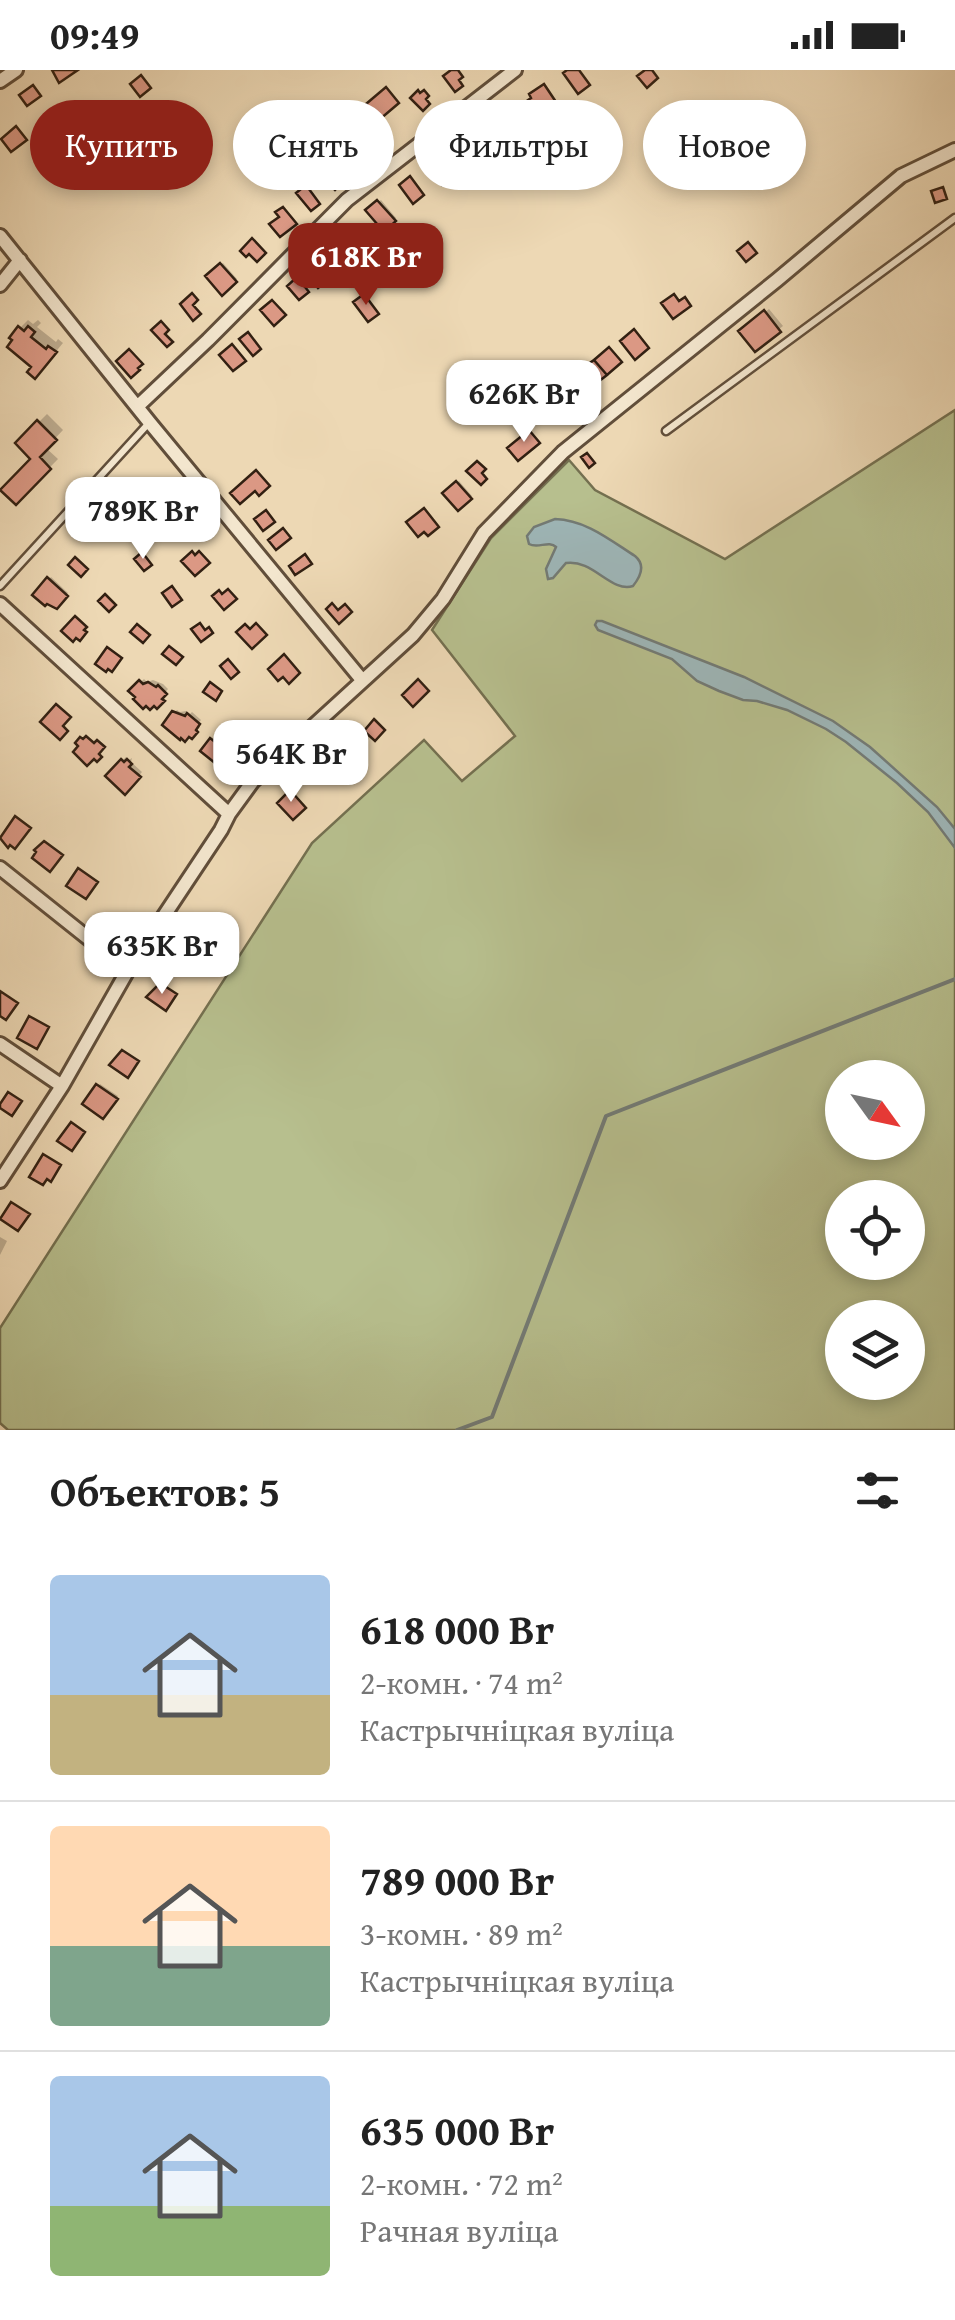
<!DOCTYPE html>
<html lang="ru">
<meta charset="utf-8">
<style>
body{margin:0;font-family:"Gentium Book Plus",serif;background:#f2f2f2;color:#222;height:100vh;display:flex;flex-direction:column;font-size:38px;white-space:nowrap}
*{box-sizing:border-box;margin:0}
p{font-size:32px;color:#767676}
.icon{flex:none;width:55px;height:55px;fill:none;stroke:currentColor;stroke-width:2;stroke-linecap:round;stroke-linejoin:round}
.map{position:relative;height:1360px;overflow:hidden}
.drawer{display:flex;flex-direction:column;background:#fff;flex:1}
.drawer>*{flex:none}
.guide{position:absolute;left:30px;top:30px;width:895px;height:90px;display:flex;gap:20px}
.needle{width:65px;rotate:123deg}
.fabs{position:absolute;left:825px;top:990px;display:grid;gap:20px}
.fabs a{display:grid;place-items:center;width:100px;height:100px;border-radius:50%;background:#fff;box-shadow:0 5px 15px #0003;font-size:50px}
.price{position:absolute;translate:-50% -85px;padding:0 22px;border-radius:20px;background:#fff;color:#222;font-size:32px;line-height:65px;filter:drop-shadow(0 2px 5px #0008)}
.price::after{content:'';position:absolute;left:50%;top:60px;width:30px;height:22px;margin-left:-15px;background:inherit;clip-path:polygon(0 0,100% 0,50% 100%)}
.price.selected{background:#8f2418;color:#fff}
ul{padding:0;list-style:none}
li{display:flex;align-items:center;gap:30px;height:250px;padding:0 50px}
li+li{border-top:2px solid #e0e0e0}
li span{display:grid;place-items:center;flex:none;width:280px;height:200px;border-radius:10px;color:#555}
li>.icon{margin-inline-start:auto}
span .icon{width:120px;height:120px;fill:#fffc;stroke-width:1}
li b{font-size:42px}
h2{display:flex;justify-content:space-between;align-items:center;height:120px;padding:0 50px;font-size:42px}
.tag{padding:0 35px;border-radius:45px;background:#fff;box-shadow:0 5px 15px #0003;font-size:35px;line-height:90px}
.tag.selected{background:#8f2418;color:#fff}
.status{display:flex;justify-content:space-between;align-items:center;height:70px;padding:0 50px;background:#fff;direction:ltr}
.status svg{height:28px;fill:currentColor}
.map>svg:first-child{display:block}
.green{fill:#b7bf8e;stroke:#747050;stroke-width:2.5;fill-rule:evenodd}
.water{fill:#9eb7b9;stroke:#737b76;stroke-width:2.5}
.shadow{fill:#0003}
.lines{fill:none;stroke-linecap:round;stroke-linejoin:round}
.stream{stroke:#737b76;stroke-width:4}
.building{fill:#db9884;stroke:#322012;stroke-width:2.5}
.service-casing{stroke:#614e3a;stroke-width:11}
.minor-casing{stroke:#614e3a;stroke-width:18}
.service{stroke:#f3e6ce;stroke-width:6}
.minor{stroke:#f3e6ce;stroke-width:12}
</style>
<div class="status"><b>09:49</b><svg viewBox="0 0 49 12"><path d="M0 12V9h3v3zM5 12V6h3v6zM10 12V3h3v9zM15 12V0h3v12zM26 1h20v11H26zM47 4h2v5h-2z"/></svg></div>
<div class="map">
<svg width="955" height="1360" viewBox="0 0 955 1360">
<rect width="100%" height="100%" fill="#edd8b4"/>
<filter id="stains"><feTurbulence type="fractalNoise" baseFrequency=".002" numOctaves="4"/><feColorMatrix values="0 0 0 0 .2 0 0 0 0 .09 0 0 0 0 .02 0 0 0 .5 -.17"/></filter>
<radialGradient id="worn" r=".72"><stop offset=".6" stop-color="#630" stop-opacity="0"/><stop offset="1" stop-color="#630" stop-opacity=".3"/></radialGradient>
<path class="green" d="M 955,340 L 955,1360 L 8,1360 L 0,1353 L 0,1258 L 312,773 L 424,670 L 462,711 L 515,666 L 432,560 L 491,468 L 569,390 L 595,420 L 725,489 ZM 842,1008 L 908,1008 L 908,1072 L 842,1072 ZM 842,1128 L 908,1128 L 908,1192 L 842,1192 ZM 842,1248 L 908,1248 L 908,1312 L 842,1312 Z"/>
<path class="water" d="M 555,449 C 586,450 610,470 635,486 C 646,495 641,506 633,516 C 611,523 593,489 566,493 L 553,508 L 548,509 L 546,499 L 556,477 C 549,470 538,479 529,474 L 527,466 L 534,457 Z
M 597,551 L 602,551 L 744,607 L 833,651 L 870,677 L 937,737 L 955,759 L 955,778 L 928,742 L 897,713 L 846,672 L 826,659 L 787,640 L 757,631 L 743,630 L 719,621 L 697,611 L 672,589 L 598,560 L 595,555 Z"/>
<path class="shadow" d="M 587,38 L 600,55 L 593,61 L 579,44 Z
M 468,63 L 475,73 L 481,69 L 486,77 L 467,91 L 461,68 Z
M 381,130 L 396,148 L 384,158 L 369,140 Z
M 223,193 L 237,209 L 222,222 L 208,206 Z
M 769,239 L 783,256 L 756,278 L 742,261 Z
M 28,250 L 33,254 L 38,250 L 41,253 L 37,257 L 56,272 L 58,269 L 63,273 L 43,297 L 34,296 L 20,258 Z
M 47,344 L 63,360 L 46,378 L 58,389 L 16,432 L 34,389 L 18,373 Z
M 459,411 L 472,426 L 458,438 L 445,423 Z
M 51,507 L 68,523 L 56,536 L 36,525 Z
M 144,609 L 147,612 L 153,610 L 163,614 L 168,619 L 164,624 L 166,626 L 157,635 L 131,621 Z
M 177,640 L 180,642 L 186,641 L 190,644 L 192,642 L 201,650 L 197,655 L 200,657 L 191,666 L 174,643 Z
M 215,666 L 220,669 L 229,668 L 240,676 L 234,688 L 203,680 Z
M 126,687 L 129,690 L 132,688 L 131,692 L 142,702 L 125,721 L 108,706 Z
M 100,1014 L 118,1026 L 103,1046 L 86,1033 Z
M 0,1167 L 7,1171 L 0,1185 Z"/>
<g class="lines">
<path class="stream" d="M 457,1360 L 492,1347 L 606,1046 L 955,909"/>
</g>
<path class="building" d="M 52,0 L 78,0 L 59,13 Z
M 451,0 L 458,0 L 463,7 L 459,10 L 463,16 L 455,22 L 443,6 Z
M 567,0 L 579,0 L 590,15 L 578,24 L 563,3 Z
M 645,0 L 652,0 L 658,8 L 647,18 L 637,6 Z
M 141,5 L 151,18 L 140,27 L 130,14 Z
M 544,14 L 556,32 L 550,36 L 554,43 L 542,50 L 528,30 L 531,28 L 529,24 Z
M 33,15 L 41,26 L 27,36 L 19,25 Z
M 386,17 L 399,33 L 379,50 L 366,34 Z
M 418,20 L 420,23 L 424,20 L 429,26 L 426,29 L 430,34 L 423,41 L 410,28 Z
M 511,37 L 524,55 L 509,66 L 496,49 Z
M 584,38 L 600,58 L 592,65 L 576,44 Z
M 16,56 L 27,70 L 11,82 L 1,69 Z
M 380,59 L 391,72 L 381,81 L 369,68 Z
M 465,63 L 472,73 L 478,69 L 486,81 L 466,94 L 454,76 L 461,72 L 458,68 Z
M 358,76 L 370,89 L 362,96 L 350,83 Z
M 435,86 L 452,107 L 442,115 L 425,94 Z
M 335,95 L 342,102 L 336,107 L 342,113 L 335,120 L 323,108 Z
M 410,106 L 424,125 L 413,134 L 399,115 Z
M 306,115 L 320,134 L 311,141 L 296,123 Z
M 943,117 L 947,129 L 935,133 L 931,121 Z
M 377,130 L 396,151 L 384,162 L 365,140 Z
M 283,137 L 297,154 L 280,167 L 269,154 L 279,147 L 275,142 Z
M 350,155 L 368,173 L 357,184 L 339,166 Z
M 252,168 L 266,183 L 257,192 L 249,184 L 246,187 L 240,181 Z
M 748,172 L 757,183 L 746,192 L 737,181 Z
M 315,190 L 330,208 L 318,218 L 303,200 Z
M 220,193 L 237,212 L 222,226 L 205,206 Z
M 297,207 L 309,222 L 299,230 L 287,216 Z
M 192,223 L 198,230 L 193,235 L 201,244 L 193,251 L 180,234 Z
M 364,224 L 379,244 L 368,252 L 353,232 Z
M 674,224 L 679,231 L 685,227 L 691,236 L 673,249 L 661,233 Z
M 272,230 L 286,245 L 274,256 L 260,240 Z
M 764,240 L 781,262 L 755,282 L 738,261 Z
M 161,251 L 169,260 L 165,264 L 173,272 L 167,277 L 151,260 Z
M 18,256 L 24,261 L 28,256 L 35,262 L 31,267 L 46,279 L 48,276 L 57,282 L 35,309 L 27,302 L 31,297 L 7,277 L 12,270 L 9,268 Z
M 634,259 L 649,278 L 635,290 L 620,271 Z
M 248,262 L 261,279 L 253,286 L 239,269 Z
M 232,274 L 246,291 L 233,301 L 219,285 Z
M 609,277 L 622,292 L 607,305 L 594,290 Z
M 129,279 L 143,294 L 138,298 L 140,300 L 131,308 L 116,291 Z
M 594,290 L 607,305 L 589,319 L 577,302 Z
M 561,316 L 574,331 L 550,352 L 537,337 Z
M 37,350 L 57,370 L 40,387 L 51,399 L 16,435 L 0,420 L 30,389 L 15,373 Z
M 529,360 L 540,373 L 518,391 L 507,378 Z
M 587,383 L 595,393 L 589,398 L 581,387 Z
M 477,391 L 486,399 L 482,403 L 487,409 L 481,415 L 466,401 Z
M 256,400 L 270,416 L 259,426 L 255,421 L 240,434 L 230,423 Z
M 132,411 L 137,416 L 142,411 L 151,421 L 137,434 L 123,419 Z
M 456,411 L 472,429 L 458,441 L 442,423 Z
M 424,438 L 439,457 L 428,466 L 424,462 L 418,467 L 406,452 Z
M 266,440 L 275,452 L 263,461 L 254,449 Z
M 115,444 L 125,458 L 115,466 L 104,452 Z
M 162,445 L 166,450 L 171,446 L 180,457 L 164,469 L 152,453 Z
M 283,458 L 291,468 L 276,480 L 268,470 Z
M 192,481 L 195,485 L 199,481 L 210,493 L 195,506 L 181,491 Z
M 142,482 L 152,495 L 144,501 L 134,489 Z
M 305,484 L 312,494 L 295,505 L 289,496 Z
M 75,487 L 88,499 L 81,507 L 68,495 Z
M 47,507 L 68,526 L 57,539 L 47,534 L 45,536 L 32,525 Z
M 172,516 L 182,530 L 172,537 L 162,523 Z
M 228,519 L 237,529 L 224,540 L 212,526 L 219,520 L 222,524 Z
M 105,524 L 116,535 L 109,542 L 98,531 Z
M 332,533 L 338,540 L 345,534 L 352,542 L 339,554 L 326,539 Z
M 75,546 L 87,557 L 84,560 L 87,562 L 80,571 L 76,568 L 73,572 L 61,561 Z
M 200,553 L 205,560 L 209,557 L 213,563 L 201,572 L 191,559 Z
M 256,553 L 267,565 L 252,579 L 236,562 L 245,554 L 250,559 Z
M 137,554 L 150,565 L 143,573 L 130,562 Z
M 169,576 L 183,587 L 176,595 L 162,584 Z
M 107,577 L 122,588 L 112,602 L 108,599 L 106,602 L 95,594 Z
M 284,584 L 300,603 L 289,614 L 283,607 L 278,611 L 268,599 Z
M 228,589 L 239,602 L 231,609 L 220,596 Z
M 418,609 L 429,621 L 413,637 L 402,625 Z
M 139,610 L 143,614 L 148,612 L 156,617 L 158,615 L 167,624 L 162,629 L 165,631 L 157,639 L 154,636 L 150,640 L 146,636 L 143,639 L 133,629 L 135,627 L 128,621 Z
M 210,612 L 222,621 L 216,631 L 203,622 Z
M 56,634 L 71,647 L 63,656 L 68,661 L 60,670 L 40,652 Z
M 172,641 L 185,646 L 187,643 L 200,654 L 196,660 L 198,662 L 192,669 L 189,667 L 185,672 L 181,668 L 180,670 L 162,655 Z
M 374,649 L 385,660 L 375,671 L 364,661 Z
M 86,666 L 94,673 L 97,670 L 105,677 L 99,684 L 102,687 L 97,692 L 94,689 L 87,696 L 73,682 L 78,676 L 75,673 L 80,667 L 83,669 Z
M 210,668 L 215,672 L 225,670 L 238,681 L 230,695 L 228,693 L 225,698 L 221,695 L 220,697 L 200,681 Z
M 343,675 L 356,688 L 337,706 L 327,696 L 335,688 L 333,685 Z
M 121,689 L 124,692 L 127,689 L 132,694 L 129,697 L 141,707 L 125,725 L 105,706 Z
M 290,720 L 306,738 L 293,750 L 277,733 Z
M 15,746 L 31,758 L 15,779 L 10,775 L 8,778 L 0,768 Z
M 44,771 L 63,785 L 50,802 L 32,788 L 36,782 L 34,780 Z
M 78,798 L 98,812 L 86,829 L 66,816 Z
M 160,913 L 177,924 L 166,941 L 146,927 Z
M 0,921 L 18,933 L 6,950 L 0,946 Z
M 29,946 L 49,957 L 37,979 L 17,968 Z
M 122,980 L 139,991 L 128,1008 L 109,995 Z
M 96,1014 L 118,1029 L 103,1049 L 82,1034 Z
M 8,1022 L 22,1031 L 12,1046 L 0,1038 L 0,1034 Z
M 71,1052 L 85,1062 L 72,1081 L 57,1071 Z
M 43,1084 L 61,1095 L 51,1112 L 47,1109 L 43,1115 L 29,1107 Z
M 11,1132 L 30,1144 L 18,1161 L 0,1149 Z"/>
<g class="lines">
<defs>
<path id="service" d="M 666,361 L 955,148
M 0,516 L 148,354"/>
<path id="minor" d="M 0,11 L 16,0
M 0,166 L 150,353 L 362,610
M 0,215 L 20,190
M 137,337 L 208,270 L 347,130 L 515,0
M 0,534 L 229,744
M 0,798 L 128,900
M 0,974 L 62,1016
M 0,1111 L 62,1016 L 128,900 L 221,760 L 229,744 L 253,711 L 413,565 L 443,529 L 484,463 L 563,382 L 777,210 L 901,106 L 955,80"/>
</defs>
<use href="#service" class="service-casing"/>
<use href="#minor" class="minor-casing"/>
<use href="#service" class="service"/>
<use href="#minor" class="minor"/>
</g>
<rect width="100%" height="100%" filter="url(#stains)"/>
<rect width="100%" height="100%" fill="url(#worn)"/>
</svg>
<div class="fabs">
<a><svg class="needle" viewBox="-14 -14 28 28"><path d="M0-13l5 13h-10z" fill="#e53935"/><path d="M0 13l5-13h-10z" fill="#767676"/></svg></a>
<a><svg class="icon" aria-label="locate" viewBox="0 0 24 24"><circle cx="12" cy="12" r="6"/><path d="M12 2v4M12 18v4M2 12h4M18 12h4"/></svg></a>
<a><svg class="icon" aria-label="layers" viewBox="0 0 24 24"><path d="M12 4l9 5-9 5-9-5zM3 14l9 5 9-5"/></svg></a>
</div>
<b class="price selected" style="left:366px;top:238px">618K Br</b>
<b class="price" style="left:524px;top:375px">626K Br</b>
<b class="price" style="left:143px;top:492px">789K Br</b>
<b class="price" style="left:291px;top:735px">564K Br</b>
<b class="price" style="left:162px;top:927px">635K Br</b>
<div class="guide">
<a class="tag selected">Купить</a>
<a class="tag">Снять</a>
<a class="tag">Фильтры</a>
<a class="tag">Новое</a>
</div>
</div>
<section class="drawer">
<h2>Объектов: 5<svg class="icon" aria-label="filters" viewBox="0 0 24 24"><path d="M4 7h16M4 17h16"/><circle cx="9" cy="7" r="2"/><circle cx="15" cy="17" r="2"/></svg></h2>
<ul>
<li><span style="background:linear-gradient(#a9c7e8 60%,#c2b280 0)"><svg class="icon" aria-label="home" viewBox="0 0 24 24"><path d="M3 11l9-7 9 7M6 9v11h12V9"/></svg></span><div><b>618 000 Br</b><p>2-комн. · 74 m²</p><p>Кастрычніцкая вуліца</p></div></li>
<li><span style="background:linear-gradient(#ffd9b3 60%,#7fa58c 0)"><svg class="icon" aria-label="home" viewBox="0 0 24 24"><path d="M3 11l9-7 9 7M6 9v11h12V9"/></svg></span><div><b>789 000 Br</b><p>3-комн. · 89 m²</p><p>Кастрычніцкая вуліца</p></div></li>
<li><span style="background:linear-gradient(#a9c7e8 65%,#8fb573 0)"><svg class="icon" aria-label="home" viewBox="0 0 24 24"><path d="M3 11l9-7 9 7M6 9v11h12V9"/></svg></span><div><b>635 000 Br</b><p>2-комн. · 72 m²</p><p>Рачная вуліца</p></div></li>
</ul>
</section>
